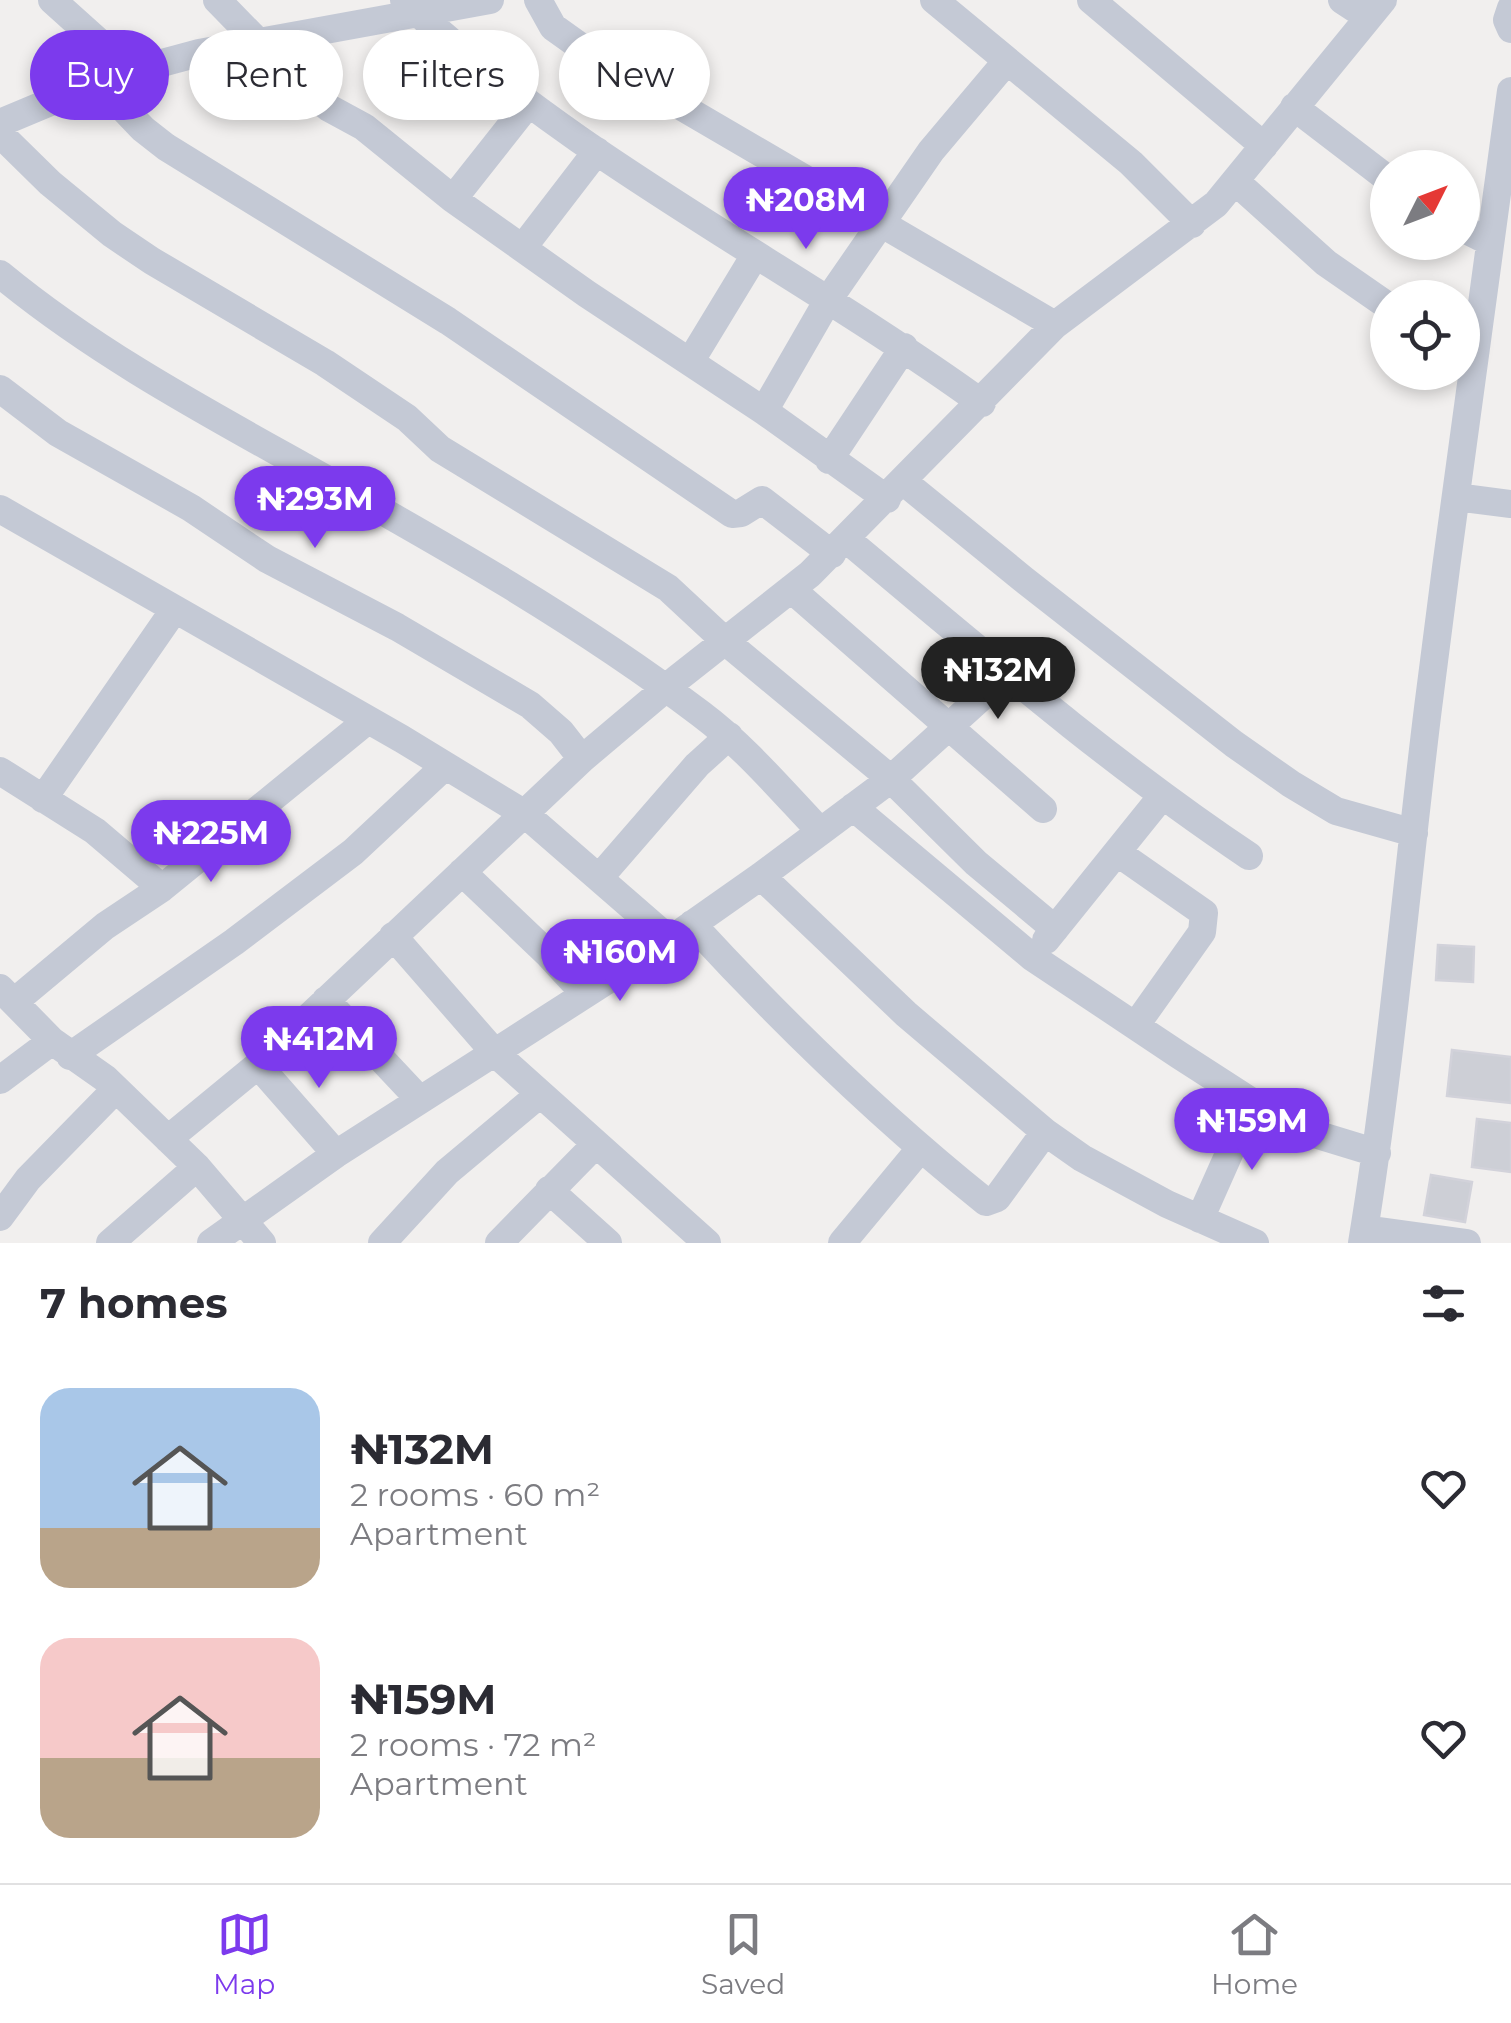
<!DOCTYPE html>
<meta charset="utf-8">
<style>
body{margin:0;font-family:Montserrat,sans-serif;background:#f2f2f3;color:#2b2b33;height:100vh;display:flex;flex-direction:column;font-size:38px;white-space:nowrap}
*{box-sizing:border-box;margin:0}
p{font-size:32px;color:#7c7c81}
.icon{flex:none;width:55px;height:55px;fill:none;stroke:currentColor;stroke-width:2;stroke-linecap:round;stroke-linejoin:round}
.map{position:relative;height:1243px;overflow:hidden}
.side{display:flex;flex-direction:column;background:#fff;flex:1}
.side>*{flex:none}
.banner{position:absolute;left:30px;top:30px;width:1000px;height:90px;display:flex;gap:20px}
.needle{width:65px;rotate:48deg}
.buttons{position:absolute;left:1370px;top:150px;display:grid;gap:20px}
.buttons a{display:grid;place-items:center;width:110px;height:110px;border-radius:50%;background:#fff;box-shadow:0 5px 15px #0003;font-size:50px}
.price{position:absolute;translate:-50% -85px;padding:0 22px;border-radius:35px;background:#7c3aed;color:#fff;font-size:32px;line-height:65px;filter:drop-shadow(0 2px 5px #0008)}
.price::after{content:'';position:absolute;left:50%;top:60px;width:30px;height:22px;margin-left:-15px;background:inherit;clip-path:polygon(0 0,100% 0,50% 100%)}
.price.current{background:#222;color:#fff}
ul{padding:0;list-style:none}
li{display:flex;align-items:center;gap:30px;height:250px;padding:0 40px}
li span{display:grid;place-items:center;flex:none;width:280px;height:200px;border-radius:30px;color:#555}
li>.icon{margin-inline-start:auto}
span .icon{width:120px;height:120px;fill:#fffc;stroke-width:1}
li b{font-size:42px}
h2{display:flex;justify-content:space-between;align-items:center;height:120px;padding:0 40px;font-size:42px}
.pill{padding:0 35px;border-radius:45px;background:#fff;box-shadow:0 5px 15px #0003;font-size:35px;line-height:90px}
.pill.current{background:#7c3aed;color:#fff}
.menu{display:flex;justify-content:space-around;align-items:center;height:140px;border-top:2px solid #e1e1e2;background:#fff;font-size:28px;color:#7c7c81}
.menu a{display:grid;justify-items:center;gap:5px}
.menu .current{color:#7c3aed}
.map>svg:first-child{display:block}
.building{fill:#cdcfd6;stroke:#d2d2da;stroke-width:2.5}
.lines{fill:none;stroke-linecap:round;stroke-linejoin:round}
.minor{stroke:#c4c9d5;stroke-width:28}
</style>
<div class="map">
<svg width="1511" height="1243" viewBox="0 0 1511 1243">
<rect width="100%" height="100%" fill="#f1efee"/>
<path class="building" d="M 1438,945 L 1474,947 L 1473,982 L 1436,980 Z
M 1452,1050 L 1511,1057 L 1511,1103 L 1447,1096 Z
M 1477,1119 L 1511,1123 L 1511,1172 L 1472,1167 Z
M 1431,1175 L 1472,1182 L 1465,1222 L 1424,1215 Z"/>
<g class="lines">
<path class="minor" d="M 52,0 L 131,71
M 217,0 L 302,87 L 329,108 L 364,127 L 453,199 L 587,294 L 764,411 L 887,499
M 404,0 C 576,161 792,266 982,403
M 538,0 L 553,27 L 588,52 L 1055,325
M 934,0 L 1131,163 L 1192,224
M 1091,0 L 1264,146
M 1342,0 L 1368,17
M 1511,8 L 1507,20 L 1511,29
M 99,83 L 143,129 L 166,147 L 448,321 L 732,514 L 741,513 L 762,500 L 832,554
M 1294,107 L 1388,179
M 0,123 L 110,77 L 199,53 L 490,0
M 0,134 L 50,183 L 112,234 L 152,261 L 325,363 L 407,418 L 440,449 L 668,588 L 725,641 L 891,779 L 976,863 L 1055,929
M 1235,181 L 1326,263 L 1388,306
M 453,199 L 528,104
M 1462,228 L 1490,242
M 524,246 L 597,151
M 0,274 C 92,350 197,407 301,465 C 438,542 576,619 701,714 C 745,747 782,791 820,831
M 690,362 L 755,255
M 0,389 L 58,433 L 191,508 L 267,559 L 397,627 L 530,705 L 561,732 L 582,759
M 764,411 L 828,300 L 931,151 L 1006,62
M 829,460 L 904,347
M 904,482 L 1023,579 L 1234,744 L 1291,784 L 1336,811 L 1414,833
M 1456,497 L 1511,504
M 0,509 L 402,739 L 525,814 L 670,940
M 846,539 C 978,649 1107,761 1249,856
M 791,589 L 1043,809
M 0,771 L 95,831 L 162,888
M 43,799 L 174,610
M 853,807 L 1032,957 L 1179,1055 L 1252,1102 L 1289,1121 L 1318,1135 L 1377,1153
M 1118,853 L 1204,913 L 1202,932 L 1136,1025
M 462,872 L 547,953 L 584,993
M 761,876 L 906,1014 L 1045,1132 L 1082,1158 L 1167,1204 L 1255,1243
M 599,878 L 697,765 L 729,736
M 692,924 C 784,1024 880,1117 986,1202 L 997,1198 L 1045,1132
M 393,936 L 495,1053 L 707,1243
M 1046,940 L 1162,796
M 0,988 L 52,1041 L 106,1079 L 197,1167 L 262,1243
M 326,1000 L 420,1100
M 14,1002 L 105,926 L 162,888 L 368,720
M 70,1056 L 234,942 L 353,852 L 444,767
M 258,1065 L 336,1154
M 0,1080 L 52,1041
M 168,1139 L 258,1065 L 582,759 L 678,678 L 810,574 L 1055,325 L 1216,204 L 1383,0
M 549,1190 L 608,1243
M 0,1217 L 28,1179 L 116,1089
M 1200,1219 L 1252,1102
M 1365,1229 L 1467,1243
M 110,1243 L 197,1167
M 211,1243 L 336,1154 L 670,940 L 761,876 L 891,779 L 1008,673
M 382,1243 L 447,1172 L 540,1094
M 499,1243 L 596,1144
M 842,1243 L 920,1149
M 1362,1243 C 1391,1066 1406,886 1428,708 C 1454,502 1482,296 1511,91"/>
</g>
</svg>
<div class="buttons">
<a><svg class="needle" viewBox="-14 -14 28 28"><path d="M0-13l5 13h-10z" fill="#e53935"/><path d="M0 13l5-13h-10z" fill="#7c7c81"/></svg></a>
<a><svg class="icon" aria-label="locate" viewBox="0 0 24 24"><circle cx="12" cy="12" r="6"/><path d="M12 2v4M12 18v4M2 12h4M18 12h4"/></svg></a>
</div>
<b class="price" style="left:806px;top:252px">₦208M</b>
<b class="price" style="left:315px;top:551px">₦293M</b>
<b class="price current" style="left:998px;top:722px">₦132M</b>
<b class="price" style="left:211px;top:885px">₦225M</b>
<b class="price" style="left:620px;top:1004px">₦160M</b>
<b class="price" style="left:319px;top:1091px">₦412M</b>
<b class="price" style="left:1252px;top:1173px">₦159M</b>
<div class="banner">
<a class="pill current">Buy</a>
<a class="pill">Rent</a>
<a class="pill">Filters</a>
<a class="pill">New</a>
</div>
</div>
<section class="side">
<h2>7 homes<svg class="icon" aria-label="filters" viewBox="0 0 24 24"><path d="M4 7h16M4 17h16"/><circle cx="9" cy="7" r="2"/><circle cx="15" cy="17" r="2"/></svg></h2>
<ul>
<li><span style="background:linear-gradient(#a9c7e8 70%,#b9a48a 0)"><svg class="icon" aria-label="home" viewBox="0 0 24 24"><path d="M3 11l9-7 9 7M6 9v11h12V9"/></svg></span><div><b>₦132M</b><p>2 rooms · 60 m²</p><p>Apartment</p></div><svg class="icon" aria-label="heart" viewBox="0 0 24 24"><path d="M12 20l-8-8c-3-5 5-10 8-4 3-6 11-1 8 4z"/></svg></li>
<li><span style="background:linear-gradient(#f6c9c9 60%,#b9a48a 0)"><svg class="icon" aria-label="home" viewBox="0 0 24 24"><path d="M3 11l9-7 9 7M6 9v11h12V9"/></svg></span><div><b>₦159M</b><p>2 rooms · 72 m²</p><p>Apartment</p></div><svg class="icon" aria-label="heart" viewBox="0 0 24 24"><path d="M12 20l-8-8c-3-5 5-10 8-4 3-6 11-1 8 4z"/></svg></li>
</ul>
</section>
<nav class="menu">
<a class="current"><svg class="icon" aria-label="map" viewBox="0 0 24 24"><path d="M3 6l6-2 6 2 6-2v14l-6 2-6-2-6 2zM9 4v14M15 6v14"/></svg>Map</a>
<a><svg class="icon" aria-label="saved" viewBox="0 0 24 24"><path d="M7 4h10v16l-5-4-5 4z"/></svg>Saved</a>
<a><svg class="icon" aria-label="home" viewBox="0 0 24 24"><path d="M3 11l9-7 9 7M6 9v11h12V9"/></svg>Home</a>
</nav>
